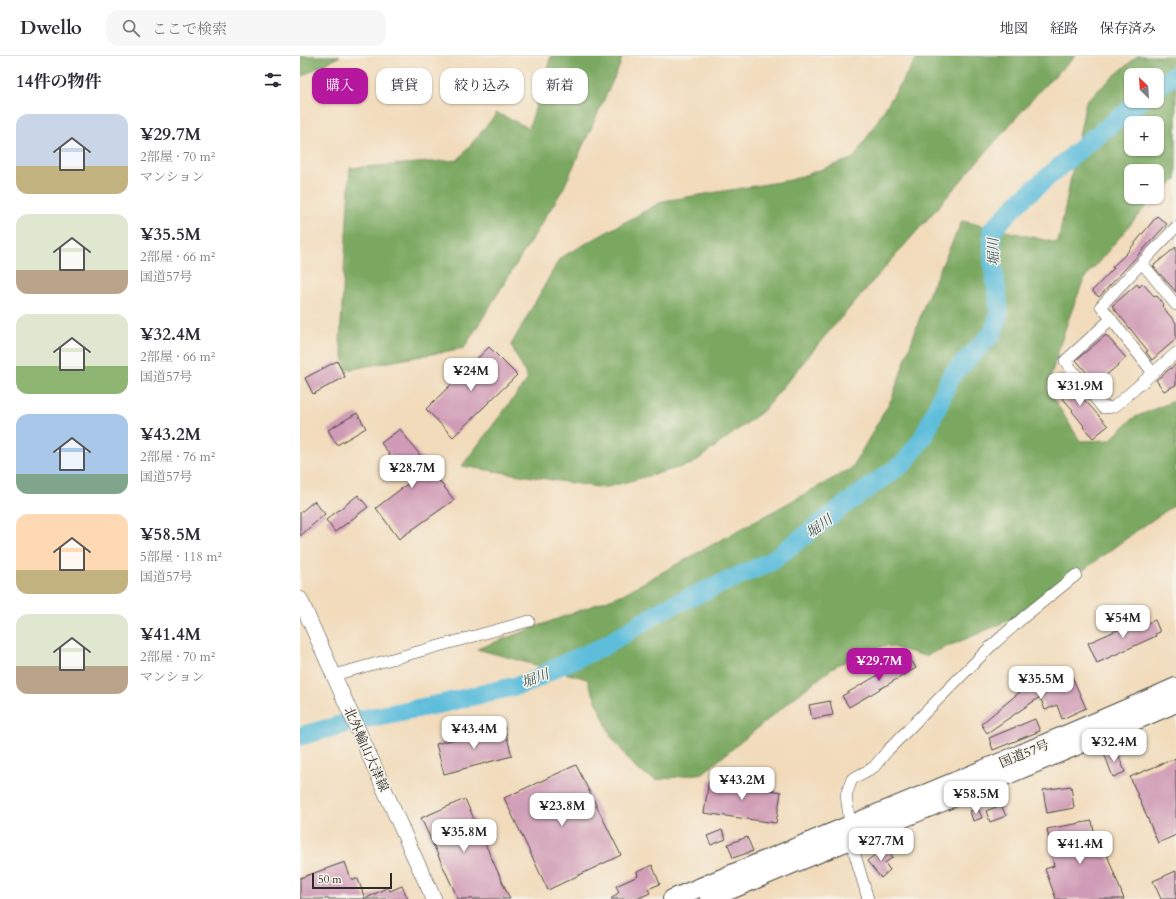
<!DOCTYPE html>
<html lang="ja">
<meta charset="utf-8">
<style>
body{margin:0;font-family:Cardo,"Noto Serif JP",serif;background:#f7f7f7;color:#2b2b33;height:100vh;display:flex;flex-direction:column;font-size:15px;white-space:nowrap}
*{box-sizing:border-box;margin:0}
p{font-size:13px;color:#7c7c81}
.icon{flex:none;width:22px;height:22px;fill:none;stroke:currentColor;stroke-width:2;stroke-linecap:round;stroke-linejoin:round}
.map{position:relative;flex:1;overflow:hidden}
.side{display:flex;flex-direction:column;background:#fff;width:300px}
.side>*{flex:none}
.hud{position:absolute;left:12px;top:12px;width:380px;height:36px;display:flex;gap:8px}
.needle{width:26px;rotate:335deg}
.controls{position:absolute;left:824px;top:12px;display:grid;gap:8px}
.controls a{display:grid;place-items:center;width:40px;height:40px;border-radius:8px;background:#fff;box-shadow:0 1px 3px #0004;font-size:20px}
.scale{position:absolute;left:12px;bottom:10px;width:80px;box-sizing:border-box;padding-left:4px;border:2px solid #2b2b2b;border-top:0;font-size:11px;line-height:14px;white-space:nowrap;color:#2b2b2b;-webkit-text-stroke:3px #f7f3e8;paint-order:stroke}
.price{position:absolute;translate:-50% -34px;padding:0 9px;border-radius:8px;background:#fff;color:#222;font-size:13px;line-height:26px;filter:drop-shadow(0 1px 2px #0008)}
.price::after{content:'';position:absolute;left:50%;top:24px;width:12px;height:9px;margin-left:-6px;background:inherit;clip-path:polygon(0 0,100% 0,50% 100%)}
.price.on{background:#b5179e;color:#fff}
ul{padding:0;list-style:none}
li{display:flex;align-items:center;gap:12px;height:100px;padding:0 16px}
li span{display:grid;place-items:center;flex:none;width:112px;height:80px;border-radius:12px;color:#555}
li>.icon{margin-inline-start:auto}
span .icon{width:48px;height:48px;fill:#fffc;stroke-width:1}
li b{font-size:17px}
h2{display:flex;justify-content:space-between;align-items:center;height:48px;padding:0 16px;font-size:17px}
.pill{padding:0 14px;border-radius:12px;background:#fff;box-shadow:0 1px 3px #0004;font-size:14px;line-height:36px}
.pill.on{background:#b5179e;color:#fff}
header{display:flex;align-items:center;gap:24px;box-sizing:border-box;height:56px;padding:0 20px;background:#fff;border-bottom:1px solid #e1e1e2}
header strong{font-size:19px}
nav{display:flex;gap:22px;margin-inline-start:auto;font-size:14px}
.search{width:280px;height:36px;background:#f7f7f7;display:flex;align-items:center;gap:10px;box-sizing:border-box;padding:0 14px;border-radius:12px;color:#7c7c81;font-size:15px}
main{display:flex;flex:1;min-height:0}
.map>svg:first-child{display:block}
.forest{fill:#7aa861;stroke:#526a46;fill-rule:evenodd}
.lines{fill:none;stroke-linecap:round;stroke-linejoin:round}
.river{stroke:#5dbddb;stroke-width:19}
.building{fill:#d09bb6}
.minor-casing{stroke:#494541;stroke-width:12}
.secondary-casing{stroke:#494541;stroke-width:16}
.trunk-casing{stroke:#494541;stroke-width:20}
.minor{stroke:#fff;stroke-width:11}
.secondary{stroke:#fff;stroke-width:15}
.trunk{stroke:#fff;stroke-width:18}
.labels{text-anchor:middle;stroke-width:3;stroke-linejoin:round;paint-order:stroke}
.street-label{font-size:13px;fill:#2b2b2b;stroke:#f7f3e8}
.water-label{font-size:14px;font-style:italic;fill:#3a5760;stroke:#f7f3e8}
</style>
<header>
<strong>Dwello</strong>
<div class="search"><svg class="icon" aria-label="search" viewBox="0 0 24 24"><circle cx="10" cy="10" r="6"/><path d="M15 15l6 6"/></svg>ここで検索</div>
<nav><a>地図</a><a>経路</a><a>保存済み</a></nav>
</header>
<main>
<section class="side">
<h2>14件の物件<svg class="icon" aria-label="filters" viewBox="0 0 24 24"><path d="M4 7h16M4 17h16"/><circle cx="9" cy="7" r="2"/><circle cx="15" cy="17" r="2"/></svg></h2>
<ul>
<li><span style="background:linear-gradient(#c9d6e8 65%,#c2b280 0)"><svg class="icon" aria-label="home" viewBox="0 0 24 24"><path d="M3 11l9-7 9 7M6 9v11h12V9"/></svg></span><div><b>¥29.7M</b><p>2部屋 · 70 m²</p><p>マンション</p></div></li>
<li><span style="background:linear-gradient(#dfe7d0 70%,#b9a48a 0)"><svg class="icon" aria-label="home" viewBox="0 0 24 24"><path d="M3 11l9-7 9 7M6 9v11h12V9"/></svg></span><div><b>¥35.5M</b><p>2部屋 · 66 m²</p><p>国道57号</p></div></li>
<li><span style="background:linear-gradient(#dfe7d0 65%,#8fb573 0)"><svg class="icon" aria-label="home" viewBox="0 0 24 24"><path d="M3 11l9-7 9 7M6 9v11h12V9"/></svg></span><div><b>¥32.4M</b><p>2部屋 · 66 m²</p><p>国道57号</p></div></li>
<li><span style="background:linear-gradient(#a9c7e8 75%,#7fa58c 0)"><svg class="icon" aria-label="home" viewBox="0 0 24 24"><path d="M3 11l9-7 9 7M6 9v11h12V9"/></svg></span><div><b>¥43.2M</b><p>2部屋 · 76 m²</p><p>国道57号</p></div></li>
<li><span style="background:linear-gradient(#ffd9b3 70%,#c2b280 0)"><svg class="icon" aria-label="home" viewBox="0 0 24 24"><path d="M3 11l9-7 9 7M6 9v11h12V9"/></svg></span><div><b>¥58.5M</b><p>5部屋 · 118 m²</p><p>国道57号</p></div></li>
<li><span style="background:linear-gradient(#dfe7d0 65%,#b9a48a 0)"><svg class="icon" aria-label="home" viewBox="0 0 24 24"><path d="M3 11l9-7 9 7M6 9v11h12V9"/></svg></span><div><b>¥41.4M</b><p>2部屋 · 70 m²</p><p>マンション</p></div></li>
</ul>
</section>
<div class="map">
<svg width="876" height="843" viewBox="0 0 876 843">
<rect width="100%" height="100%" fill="#f7f3e8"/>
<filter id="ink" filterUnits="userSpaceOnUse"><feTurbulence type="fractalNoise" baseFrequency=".025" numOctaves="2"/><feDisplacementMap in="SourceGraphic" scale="8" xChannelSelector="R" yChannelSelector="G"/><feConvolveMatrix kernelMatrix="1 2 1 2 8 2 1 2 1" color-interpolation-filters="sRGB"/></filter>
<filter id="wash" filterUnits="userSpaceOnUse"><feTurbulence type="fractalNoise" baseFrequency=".012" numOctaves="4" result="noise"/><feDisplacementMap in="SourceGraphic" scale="16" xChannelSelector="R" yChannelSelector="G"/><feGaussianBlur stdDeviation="0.9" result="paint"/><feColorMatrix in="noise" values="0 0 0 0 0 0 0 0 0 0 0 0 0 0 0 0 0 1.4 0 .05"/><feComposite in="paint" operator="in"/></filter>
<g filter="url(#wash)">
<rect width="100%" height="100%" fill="#f1dbbb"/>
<path class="forest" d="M 0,0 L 40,0 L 0,21 Z
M 251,0 L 322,0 L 320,9 L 263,133 L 164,292 L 46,314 L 40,285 L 50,112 L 158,104 L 197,57 L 229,72 Z
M 618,0 L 776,0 L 743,31 L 525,280 L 463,355 L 392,408 L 304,432 L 162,410 L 228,323 L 211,289 L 260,202 L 363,145 L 491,124 L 554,102 Z
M 837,0 L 876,0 L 876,124 L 857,138 L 857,115 L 831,115 L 831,141 L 854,141 L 784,223 L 767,267 L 747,332 L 780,385 L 810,384 L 833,362 L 876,344 L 876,448 L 842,471 L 722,559 L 625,600 L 585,589 L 537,609 L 505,633 L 403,717 L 356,724 L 336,713 L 311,680 L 287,623 L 177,593 L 321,539 L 552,412 L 592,342 L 626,244 L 662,165 L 758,187 L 786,45 ZM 831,19 L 857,19 L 857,45 L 831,45 ZM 831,67 L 857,67 L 857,93 L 831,93 Z"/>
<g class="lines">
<path class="river" d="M 857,31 L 876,18
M 0,680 L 63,663 L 140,648 L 228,627 L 263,608 L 301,592 L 366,552 L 470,506 L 542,451 L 605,406 L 624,380 L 651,320 L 693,277 L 699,257 L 698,242 L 693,210 L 692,174 L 720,145 L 787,87 L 840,45"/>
</g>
<g id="blocks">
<path class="building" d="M 857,160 L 867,168 L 799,241 L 792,235 L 814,212 L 812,211 L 826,198 Z
M 876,191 L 876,236 L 853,210 Z
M 837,228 L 839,231 L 843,228 L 855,241 L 857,240 L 863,248 L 862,250 L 876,267 L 876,283 L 852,304 L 846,296 L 848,295 L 812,250 Z
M 806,279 L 826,302 L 796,328 L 776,304 Z
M 189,291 L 217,319 L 153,381 L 126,353 Z
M 37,305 L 45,321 L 13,338 L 5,322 Z
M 876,308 L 876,329 L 864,335 L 856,324 Z
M 761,318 L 808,370 L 793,382 L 783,371 L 784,370 L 772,355 L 773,354 L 751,329 Z
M 57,357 L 66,372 L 37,389 L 28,374 Z
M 100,373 L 154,444 L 99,483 L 76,452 L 110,426 L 81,387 Z
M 58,439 L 68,451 L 35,476 L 26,464 Z
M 14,445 L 25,458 L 0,480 L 0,457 Z
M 831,560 L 837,572 L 855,564 L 860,576 L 855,578 L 856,580 L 797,607 L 788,587 L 822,572 L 819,565 Z
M 609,601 L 616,612 L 549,651 L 542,640 Z
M 770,616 L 786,652 L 762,663 L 757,649 L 745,654 L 740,641 L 687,677 L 681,668 L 732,626 L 736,631 Z
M 530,645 L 533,659 L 512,663 L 509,649 Z
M 735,663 L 740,675 L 693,694 L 689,682 Z
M 204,670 L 212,700 L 144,718 L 136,688 Z
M 816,693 L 825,716 L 813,721 L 804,697 Z
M 876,702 L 876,779 L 858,787 L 830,721 Z
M 276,709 L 321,799 L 248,834 L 204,742 Z
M 423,723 L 461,729 L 461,733 L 481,736 L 476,767 L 404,757 L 409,724 L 423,726 Z
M 771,730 L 774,752 L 747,757 L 743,734 Z
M 165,743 L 210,843 L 158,843 L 121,762 Z
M 701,749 L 706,760 L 690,766 L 686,755 Z
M 678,752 L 682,762 L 673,765 L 670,755 Z
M 792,765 L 797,793 L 804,791 L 824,843 L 756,843 L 745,813 L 754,810 L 747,773 Z
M 422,774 L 426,783 L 411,789 L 407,780 Z
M 447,781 L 453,795 L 433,802 L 428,788 Z
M 585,791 L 593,801 L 585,807 L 590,814 L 581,822 L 567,805 Z
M 45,806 L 51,823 L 58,823 L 65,843 L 88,831 L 90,835 L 102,830 L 108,843 L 0,843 L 0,822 Z
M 352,809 L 360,828 L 348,833 L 350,837 L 337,843 L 311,843 L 319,836 L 316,830 L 338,820 L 337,816 Z
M 876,815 L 876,843 L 861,843 L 853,825 Z"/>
</g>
</g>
<g filter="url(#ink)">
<use href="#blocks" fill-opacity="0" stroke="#494541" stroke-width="1"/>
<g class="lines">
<defs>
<path id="minor" d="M 876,171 L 801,250 L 853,317 L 876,297
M 842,207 L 876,249
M 811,263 L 765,305 L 803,352 L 814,351 L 853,317
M 34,619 L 229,565
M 568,843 L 551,785 L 550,768 L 546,739 L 552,723 L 574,711 L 588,694 L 689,592 L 725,560 L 776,519"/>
<path id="secondary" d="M 0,543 L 113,798 L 134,843"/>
<path id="trunk" d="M 372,843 C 540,772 709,705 876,631
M 409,843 C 565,777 722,715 876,647"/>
</defs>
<use href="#minor" class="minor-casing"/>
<use href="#secondary" class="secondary-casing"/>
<use href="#trunk" class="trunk-casing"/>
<use href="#minor" class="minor"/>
<use href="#secondary" class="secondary"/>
<use href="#trunk" class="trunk"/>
</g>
</g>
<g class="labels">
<g class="street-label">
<text transform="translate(67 693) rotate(66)" y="5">北外輪山大津線</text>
<text transform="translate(724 697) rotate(-22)" y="5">国道57号</text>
</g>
<g class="water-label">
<text transform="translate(693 196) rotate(-92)" y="5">堀川</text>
<text transform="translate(519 470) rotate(-36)" y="5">堀川</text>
<text transform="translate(235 622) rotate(-21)" y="5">堀川</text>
</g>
</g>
</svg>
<div class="controls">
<a><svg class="needle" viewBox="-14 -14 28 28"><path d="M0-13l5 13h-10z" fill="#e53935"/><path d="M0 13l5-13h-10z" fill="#7c7c81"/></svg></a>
<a>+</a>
<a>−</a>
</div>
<div class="scale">50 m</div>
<b class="price" style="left:171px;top:336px">¥24M</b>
<b class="price" style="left:780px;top:351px">¥31.9M</b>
<b class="price" style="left:112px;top:433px">¥28.7M</b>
<b class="price" style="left:823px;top:583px">¥54M</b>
<b class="price on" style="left:579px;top:626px">¥29.7M</b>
<b class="price" style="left:741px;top:644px">¥35.5M</b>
<b class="price" style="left:174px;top:694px">¥43.4M</b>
<b class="price" style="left:814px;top:707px">¥32.4M</b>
<b class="price" style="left:442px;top:745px">¥43.2M</b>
<b class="price" style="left:676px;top:759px">¥58.5M</b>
<b class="price" style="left:262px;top:771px">¥23.8M</b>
<b class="price" style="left:164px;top:797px">¥35.8M</b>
<b class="price" style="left:581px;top:806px">¥27.7M</b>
<b class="price" style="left:780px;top:809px">¥41.4M</b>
<div class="hud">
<a class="pill on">購入</a>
<a class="pill">賃貸</a>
<a class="pill">絞り込み</a>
<a class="pill">新着</a>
</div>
</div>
</main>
